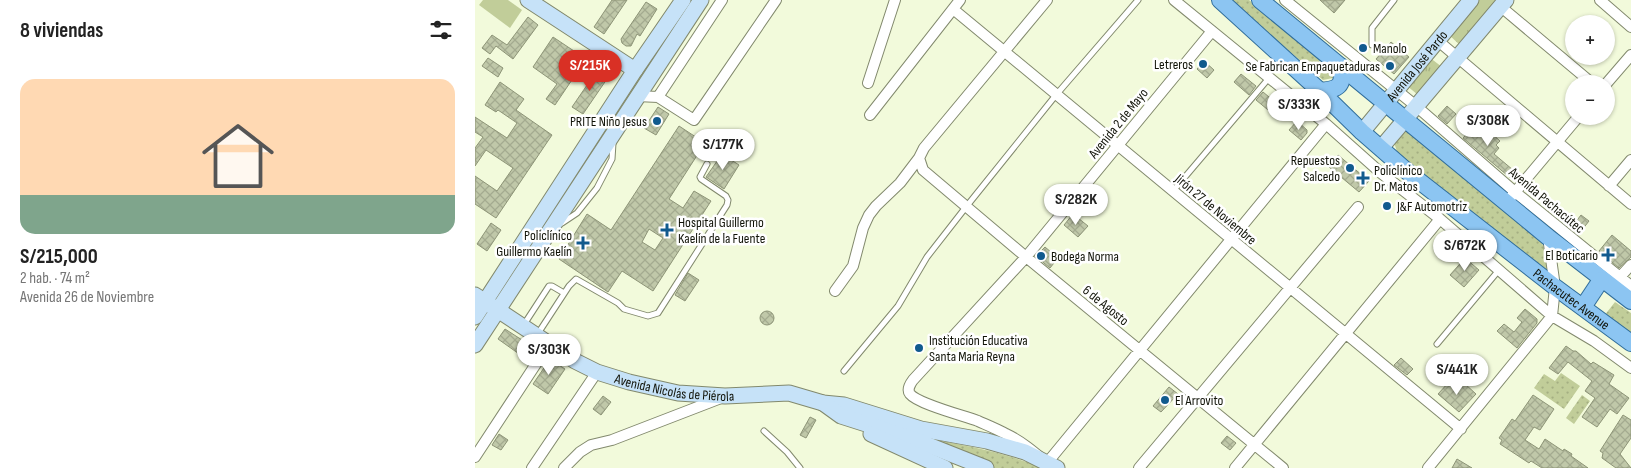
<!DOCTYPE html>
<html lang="es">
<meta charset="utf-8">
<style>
body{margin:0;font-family:"Sofia Sans Condensed",sans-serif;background:#f2f2f2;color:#222;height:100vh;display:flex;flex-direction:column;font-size:19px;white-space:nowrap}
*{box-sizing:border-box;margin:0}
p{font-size:16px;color:#767676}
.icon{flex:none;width:28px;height:28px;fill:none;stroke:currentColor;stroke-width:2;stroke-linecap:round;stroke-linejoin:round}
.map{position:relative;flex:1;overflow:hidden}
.panel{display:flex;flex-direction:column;background:#fff;width:475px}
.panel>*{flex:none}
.controls{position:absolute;left:1090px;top:15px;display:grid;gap:10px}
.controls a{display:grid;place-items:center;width:50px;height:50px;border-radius:50%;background:#fff;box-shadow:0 1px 4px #0004;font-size:25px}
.price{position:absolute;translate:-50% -42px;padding:0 11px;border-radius:18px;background:#fff;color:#222;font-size:16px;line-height:32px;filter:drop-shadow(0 1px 2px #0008)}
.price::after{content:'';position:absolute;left:50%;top:30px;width:15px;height:11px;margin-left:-8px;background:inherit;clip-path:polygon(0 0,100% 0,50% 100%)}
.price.active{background:#d93025;color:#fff}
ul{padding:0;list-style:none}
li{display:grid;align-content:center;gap:10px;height:265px;padding:0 20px}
li span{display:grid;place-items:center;height:155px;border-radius:15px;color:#555}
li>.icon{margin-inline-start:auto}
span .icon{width:90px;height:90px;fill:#fffc;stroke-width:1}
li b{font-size:21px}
h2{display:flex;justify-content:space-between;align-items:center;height:60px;padding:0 20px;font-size:21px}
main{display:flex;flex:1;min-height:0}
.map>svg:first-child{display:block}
.grass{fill:url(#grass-dots)}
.park{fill:url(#park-tufts)}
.pitch{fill:#c1cd99}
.building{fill:url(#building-cross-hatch);stroke:#8d9477;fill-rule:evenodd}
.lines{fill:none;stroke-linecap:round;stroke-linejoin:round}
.lane-casing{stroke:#82896d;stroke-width:7}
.street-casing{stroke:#82896d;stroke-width:12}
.secondary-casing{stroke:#82896d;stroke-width:17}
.primary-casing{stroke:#306d9a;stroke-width:18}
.lane{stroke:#fff;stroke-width:5}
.street{stroke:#fff;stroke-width:10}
.secondary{stroke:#c6e2f8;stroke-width:15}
.primary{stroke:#8cc5f2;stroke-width:16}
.poi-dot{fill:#115a8e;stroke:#fff;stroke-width:2}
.labels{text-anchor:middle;stroke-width:5;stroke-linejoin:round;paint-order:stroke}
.poi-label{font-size:14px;fill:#111308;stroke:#fff;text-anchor:start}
.street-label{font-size:14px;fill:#111308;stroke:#fff}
</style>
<main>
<section class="panel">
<h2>8 viviendas<svg class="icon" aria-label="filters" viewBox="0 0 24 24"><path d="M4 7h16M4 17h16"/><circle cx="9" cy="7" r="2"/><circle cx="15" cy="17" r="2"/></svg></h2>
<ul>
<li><span style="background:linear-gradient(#ffd9b3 75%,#7fa58c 0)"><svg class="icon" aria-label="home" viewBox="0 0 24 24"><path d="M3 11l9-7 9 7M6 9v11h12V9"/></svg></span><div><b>S/215,000</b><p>2 hab. · 74 m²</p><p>Avenida 26 de Noviembre</p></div></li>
</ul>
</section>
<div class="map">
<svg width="1156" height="468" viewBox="0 0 1156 468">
<defs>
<pattern id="grass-dots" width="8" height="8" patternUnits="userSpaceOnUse" patternTransform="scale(1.25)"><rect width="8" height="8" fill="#c1cd99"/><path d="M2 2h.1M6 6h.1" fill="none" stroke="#a5af82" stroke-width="1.8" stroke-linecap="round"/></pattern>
<pattern id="park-tufts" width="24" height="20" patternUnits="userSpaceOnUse" patternTransform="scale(1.25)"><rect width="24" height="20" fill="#c1cd99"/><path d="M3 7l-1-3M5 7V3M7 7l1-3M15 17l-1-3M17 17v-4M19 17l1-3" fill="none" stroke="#a5af82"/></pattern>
<pattern id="building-cross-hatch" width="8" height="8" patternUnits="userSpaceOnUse" patternTransform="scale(1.25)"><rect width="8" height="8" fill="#c0c8a9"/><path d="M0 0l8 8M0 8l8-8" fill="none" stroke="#a4ab90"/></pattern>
</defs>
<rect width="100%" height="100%" fill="#f2fadb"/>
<path class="grass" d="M 214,0 L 221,0 L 33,282 L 30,281 Z
M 755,0 L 774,0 L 857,69 L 858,78 L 848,80 Z
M 926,130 L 939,133 L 1066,241 C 1070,250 1075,262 1072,271 L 923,155 L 918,139 Z
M 1140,302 L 1156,313 L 1156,335 L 1129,316 Z
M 1086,373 L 1105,386 L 1089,409 L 1059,388 L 1069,374 L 1080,381 Z
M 1107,395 L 1115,401 L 1099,424 L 1091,418 Z
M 452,439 C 492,445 530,453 568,468 L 519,468 Z"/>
<path class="park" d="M 1003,0 L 1026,0 L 986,46 L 973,34 Z
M 954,57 L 967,67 L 943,95 L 931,85 Z"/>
<path class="pitch" d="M 8,0 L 33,0 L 47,10 L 35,28 L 4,5 Z"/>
<path class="building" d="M 137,0 L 152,0 L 129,34 L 119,27 Z
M 845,0 L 870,0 L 859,13 Z
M 171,2 L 182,9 L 165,36 L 162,34 L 156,46 L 151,46 L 147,43 L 146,39 Z
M 53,17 L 63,25 L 38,59 L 21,46 L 15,54 L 7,48 L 17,35 L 32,45 Z
M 78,37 L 111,59 L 80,105 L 71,99 L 82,84 L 58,67 Z
M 916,42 L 934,57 L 919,74 L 901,59 Z
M 13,58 L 28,68 L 23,77 L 7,66 Z
M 729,61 L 739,70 L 732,78 L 722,69 Z
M 123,69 L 134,76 L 108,114 L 97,107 Z
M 766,74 L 781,86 L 774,95 L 759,82 Z
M 25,82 L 49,99 L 41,110 L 77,135 L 21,218 L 0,204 L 0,176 L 22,191 L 38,168 L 11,150 L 0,166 L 0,148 L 8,137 L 0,132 L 0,117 L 32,138 L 42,123 L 23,110 L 21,112 L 10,105 Z
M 788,92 L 811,111 L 804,119 L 781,100 Z
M 972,106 L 981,114 L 972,124 L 963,116 Z
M 183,107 L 194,114 L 181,135 L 169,128 Z
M 822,121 L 832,130 L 832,133 L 826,140 L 814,130 Z
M 1003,121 L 1025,141 L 1021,145 L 1024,148 L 1019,154 L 1044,175 L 1039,181 L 988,138 Z
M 204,126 L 230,143 L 194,199 L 208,208 L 219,191 L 236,201 L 178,291 L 147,271 L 133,292 L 84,259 L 112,214 L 136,230 ZM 174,229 L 188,238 L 180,250 L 167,242 Z
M 247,154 L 264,165 L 249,189 L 231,177 Z
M 863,155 L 894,181 L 884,192 L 854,167 Z
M 598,214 L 613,226 L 603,237 L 589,225 Z
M 1106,215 L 1114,221 L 1103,235 L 1096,228 Z
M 16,223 L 26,230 L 12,251 L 2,244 Z
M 1137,235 L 1156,251 L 1156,257 L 1144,268 L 1124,251 Z
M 570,247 L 583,258 L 575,268 L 563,258 L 563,254 Z
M 990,258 L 1004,270 L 989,287 L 975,275 Z
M 213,273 L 224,280 L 210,301 L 200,295 Z
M 1050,309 L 1062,319 L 1062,323 L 1042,348 L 1022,331 L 1029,324 L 1039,332 L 1047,322 L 1042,318 Z
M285 318a7 7 0 1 1 14 0a7 7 0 1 1-14 0Z
M 30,329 L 61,349 L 54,361 L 23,339 Z
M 1091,346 L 1098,351 L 1101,351 L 1116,364 L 1118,362 L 1139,375 L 1134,384 L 1154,398 L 1142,414 L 1135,409 L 1122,427 L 1107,417 L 1120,398 L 1110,391 L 1117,381 L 1093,362 L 1083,374 L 1074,368 Z
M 926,358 L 938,369 L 932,375 L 919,365 Z
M 75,359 L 90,369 L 73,394 L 58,384 Z
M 974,382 L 983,390 L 989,383 L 1001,394 L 984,412 L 963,394 Z
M 694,387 L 703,394 L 686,412 L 678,406 Z
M 1058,395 L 1079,409 L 1065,430 L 1059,427 L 1050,440 L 1064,449 L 1070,439 L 1088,451 L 1089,449 L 1097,454 L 1096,456 L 1113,468 L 1067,468 L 1056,461 L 1054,463 L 1025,444 L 1027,440 L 1024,438 L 1037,419 L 1040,421 Z
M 128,396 L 136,402 L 126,415 L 118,409 Z
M 1148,415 L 1156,420 L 1156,438 L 1145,454 L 1156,468 L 1141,468 L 1127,458 L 1128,453 L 1125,451 Z
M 335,417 L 341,420 L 331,438 L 325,435 Z
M 24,434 L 33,440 L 26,450 L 17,445 Z
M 752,436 L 761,443 L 755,450 L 746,443 Z
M 982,459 L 997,468 L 977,468 Z"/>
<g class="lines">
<defs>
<path id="lane" d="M 897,45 L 897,28 L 919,0
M 698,191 L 794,78
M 87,223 L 102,213 L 122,188 L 137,159 L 138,143
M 48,326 L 74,286 L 77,286 L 89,293
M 62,335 L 94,286 L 101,279 L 143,303 L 149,309 L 173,316 L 183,313 L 252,205 L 253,200 L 251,196 L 226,179 L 225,177 L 232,164
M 962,344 L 1024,270
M 369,371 L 423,306 L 452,257 L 491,207 L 581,95 L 663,0
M 289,431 L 312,452 L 325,468"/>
<path id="street" d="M 699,0 L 851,124 L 906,173 L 965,219 L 1077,316 L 1119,341 L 1156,368
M 810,0 L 941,106 L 1040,192 L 1156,286
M 1125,0 L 1156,27
M 1025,6 L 1118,84
M 478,9 L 986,429
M 737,31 L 551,257 L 438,380 C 435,384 432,390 435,394 C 443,404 490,416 503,421 C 512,425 522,429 531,434 C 546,441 559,452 572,463 L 851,124
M 962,40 L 1156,204
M 393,83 L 420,0
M 1131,84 L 1156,55
M 162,96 L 183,97 L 219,120 L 301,0
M 183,97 L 247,0
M 395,115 L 485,0
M 444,158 L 448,170 L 551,257 L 808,468
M 1134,186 L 1156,160
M 1036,197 L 1104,116
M 1144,278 L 1156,265
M 360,291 L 378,266 L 388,228 L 394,215 L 401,206 L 425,183 L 444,158 L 449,148 L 572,0
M 0,457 L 74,344
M 57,468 L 122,372
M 89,468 L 105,452 L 116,445 L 137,440 L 246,398
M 664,468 L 883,207
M 760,468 L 965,219 L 961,215
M 953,468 L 1077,316 L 1080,287 L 1073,237"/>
<g id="secondary">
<path d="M 53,0 L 160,70"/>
<path id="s1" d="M 887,132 L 996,0"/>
<path d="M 906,148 L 1031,0"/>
<path id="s2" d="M 0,295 L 100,361 L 122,372 L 154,382 L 203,393 L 250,396 L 314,393 L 348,403 L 369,405 L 446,429 L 512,441 L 550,452 L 582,468"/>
<path d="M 0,317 L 160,70 L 208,0"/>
<path d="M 0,345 L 226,0"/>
<path d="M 348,403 L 366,416 L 438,439 L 511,468"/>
<path d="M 396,434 L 470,468"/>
</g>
<g id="primary">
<path id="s3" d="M 745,0 L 845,91 L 887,132 L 934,173 L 1080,287 L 1156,343"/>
<path d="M 785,0 L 1073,237 L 1156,301"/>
<path d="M 845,91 C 864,89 868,87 867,67"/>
<path d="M 1108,307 L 1126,280"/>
</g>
</defs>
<use href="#lane" class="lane-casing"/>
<use href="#street" class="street-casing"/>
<use href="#secondary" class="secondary-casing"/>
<use href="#primary" class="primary-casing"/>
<use href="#lane" class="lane"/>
<use href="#street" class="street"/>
<use href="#secondary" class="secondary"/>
<use href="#primary" class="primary"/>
</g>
<g class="poi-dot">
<circle cx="888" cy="48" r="5"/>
<circle cx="728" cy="64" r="5"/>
<circle cx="915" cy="66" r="5"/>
<circle cx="182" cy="121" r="5"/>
<circle cx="875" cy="168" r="5"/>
<path d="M885.5 170.5h5v5h5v5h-5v5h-5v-5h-5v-5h5z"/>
<circle cx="912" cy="206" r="5"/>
<path d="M189.5 222.5h5v5h5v5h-5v5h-5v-5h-5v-5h5z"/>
<path d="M105.5 235.5h5v5h5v5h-5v5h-5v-5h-5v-5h5z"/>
<path d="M1130.5 247.5h5v5h5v5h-5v5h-5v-5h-5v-5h5z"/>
<circle cx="566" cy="256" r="5"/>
<circle cx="444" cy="348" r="5"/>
<circle cx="690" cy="400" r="5"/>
</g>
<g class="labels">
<g class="poi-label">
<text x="898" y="53">Manolo</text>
<text x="718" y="69" text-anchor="end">Letreros</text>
<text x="905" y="71" text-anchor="end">Se Fabrican Empaquetaduras</text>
<text x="172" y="126" text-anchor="end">PRITE Niño Jesus</text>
<text x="865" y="165" text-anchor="end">Repuestos<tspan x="865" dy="16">Salcedo</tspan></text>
<text x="899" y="175">Policlinico<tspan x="899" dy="16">Dr. Matos</tspan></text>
<text x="922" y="211">J&amp;F Automotriz</text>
<text x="203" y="227">Hospital Guillermo<tspan x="203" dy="16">Kaelín de la Fuente</tspan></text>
<text x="97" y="240" text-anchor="end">Policlínico<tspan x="97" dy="16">Guillermo Kaelín</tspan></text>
<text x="1123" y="260" text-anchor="end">El Boticario</text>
<text x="576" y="261">Bodega Norma</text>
<text x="454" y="345">Institución Educativa<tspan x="454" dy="16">Santa Maria Reyna</tspan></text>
<text x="700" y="405">El Arrovito</text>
</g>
<g class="street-label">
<text dy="5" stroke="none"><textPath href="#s1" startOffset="86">Avenida José Pardo</textPath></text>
<text transform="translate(643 123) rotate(-51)" y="5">Avenida 2 de Mayo</text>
<text transform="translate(1072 200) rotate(40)" y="5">Avenida Pachacútec</text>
<text transform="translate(741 209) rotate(40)" y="5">Jirón 27 de Noviembre</text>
<text dy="5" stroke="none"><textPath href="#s3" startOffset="462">Pachacutec Avenue</textPath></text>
<text transform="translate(631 305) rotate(39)" y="5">6 de Agosto</text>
<text dy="5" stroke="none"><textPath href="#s2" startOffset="224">Avenida Nicolás de Piérola</textPath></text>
</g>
</g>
</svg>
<div class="controls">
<a>+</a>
<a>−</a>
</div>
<b class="price active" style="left:115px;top:92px">S/215K</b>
<b class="price" style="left:824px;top:131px">S/333K</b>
<b class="price" style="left:1013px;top:147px">S/308K</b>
<b class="price" style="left:248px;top:171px">S/177K</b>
<b class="price" style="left:601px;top:226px">S/282K</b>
<b class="price" style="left:990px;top:272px">S/672K</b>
<b class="price" style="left:74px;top:376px">S/303K</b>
<b class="price" style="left:982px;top:396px">S/441K</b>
</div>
</main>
